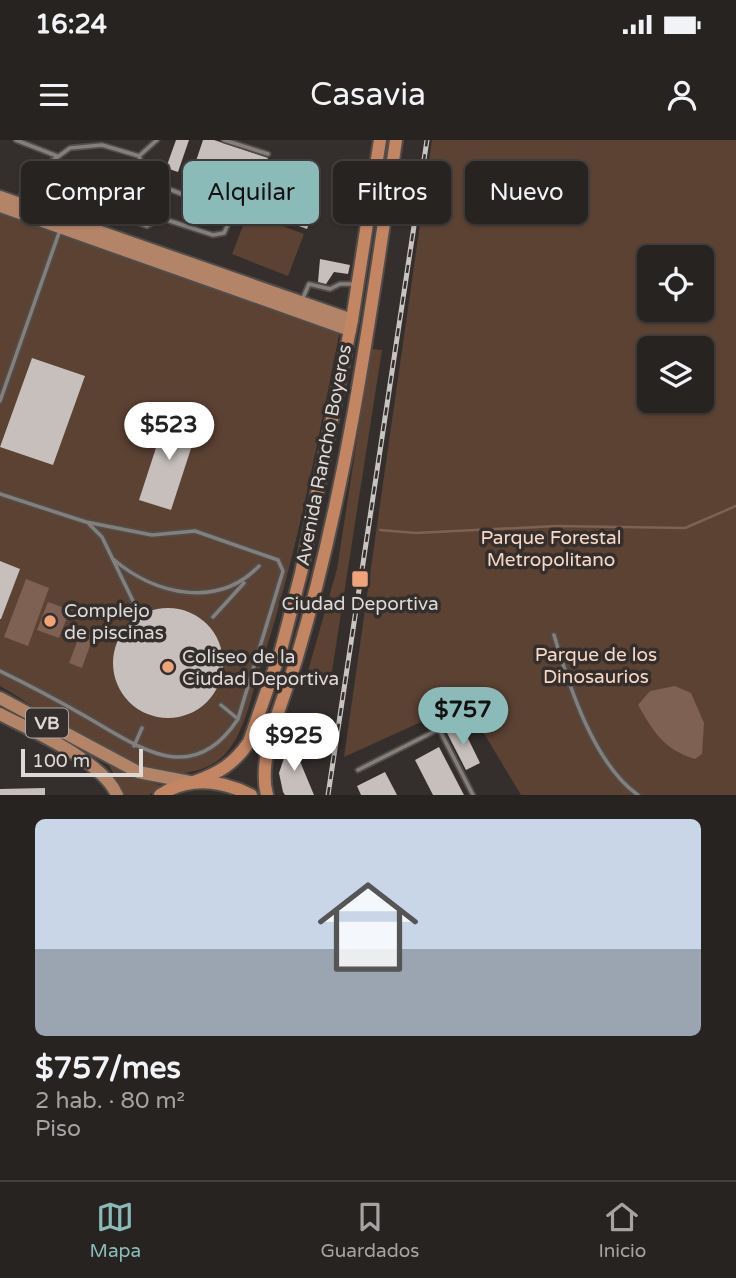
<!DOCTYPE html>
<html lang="es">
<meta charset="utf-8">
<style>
body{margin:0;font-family:"Varela Round",sans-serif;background:#2f2b2a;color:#f1f3f6;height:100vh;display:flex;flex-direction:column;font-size:26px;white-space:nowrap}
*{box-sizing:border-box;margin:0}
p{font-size:23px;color:#a4a4a5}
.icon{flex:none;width:38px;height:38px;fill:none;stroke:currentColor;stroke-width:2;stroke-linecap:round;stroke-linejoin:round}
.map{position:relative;height:655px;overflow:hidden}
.drawer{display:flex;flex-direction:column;background:#272321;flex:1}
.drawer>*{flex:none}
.hud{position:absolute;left:21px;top:21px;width:695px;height:63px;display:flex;gap:14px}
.controls{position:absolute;left:637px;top:105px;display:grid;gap:14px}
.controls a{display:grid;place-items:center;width:77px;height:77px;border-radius:10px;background:#272321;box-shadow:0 2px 5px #0004,0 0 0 2px #43403f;font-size:35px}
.scale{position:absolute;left:21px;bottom:18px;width:122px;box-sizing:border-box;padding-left:7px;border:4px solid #dcd9d7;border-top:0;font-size:19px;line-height:24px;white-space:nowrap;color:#dcd9d7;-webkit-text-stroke:5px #342f2c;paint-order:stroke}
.price{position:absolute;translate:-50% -60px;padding:0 16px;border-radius:24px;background:#fff;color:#222;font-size:23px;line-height:46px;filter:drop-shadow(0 2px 4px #0008)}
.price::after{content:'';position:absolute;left:50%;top:42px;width:21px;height:16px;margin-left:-10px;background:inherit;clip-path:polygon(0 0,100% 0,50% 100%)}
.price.active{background:#8bbbb9;color:#111}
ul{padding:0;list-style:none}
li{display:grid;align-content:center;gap:14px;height:371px;padding:0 35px}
li span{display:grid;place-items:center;height:217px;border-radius:10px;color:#555}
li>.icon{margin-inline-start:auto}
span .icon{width:126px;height:126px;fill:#fffc;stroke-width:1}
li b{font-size:30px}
.tag{padding:0 24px;border-radius:10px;background:#272321;box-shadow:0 2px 5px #0004,0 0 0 2px #43403f;font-size:24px;line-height:63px}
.tag.active{background:#8bbbb9;color:#111}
.status{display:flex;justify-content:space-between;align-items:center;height:49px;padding:0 35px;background:#272321;direction:ltr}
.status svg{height:19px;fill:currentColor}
header{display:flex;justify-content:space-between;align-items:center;height:91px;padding:0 35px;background:#272321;font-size:32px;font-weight:600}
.tab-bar{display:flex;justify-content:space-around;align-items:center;height:98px;border-top:2px solid #43403f;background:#272321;font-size:19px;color:#a4a4a5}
.tab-bar a{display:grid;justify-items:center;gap:4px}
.tab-bar .active{color:#8bbbb9}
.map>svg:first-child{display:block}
.green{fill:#5c4233;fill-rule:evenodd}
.water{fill:#7e6152}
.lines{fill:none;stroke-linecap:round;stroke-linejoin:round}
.stream{stroke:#7e6152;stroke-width:2.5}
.building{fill:#c6bfbc}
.service-casing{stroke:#514d4b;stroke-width:7}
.primary-casing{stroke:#514d4b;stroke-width:16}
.trunk-casing{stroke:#514d4b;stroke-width:16}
.service{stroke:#857f7c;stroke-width:3.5}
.primary{stroke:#b48469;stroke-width:12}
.trunk{stroke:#c48662;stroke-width:12}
.rail-casing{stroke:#c7c4c2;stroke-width:5}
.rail{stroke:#342f2c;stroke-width:2.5;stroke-dasharray:8;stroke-linecap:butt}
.poi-dot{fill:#efa377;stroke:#342f2c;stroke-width:2.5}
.labels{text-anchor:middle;stroke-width:7;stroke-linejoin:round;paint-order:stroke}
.shield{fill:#342f2c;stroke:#aaa6a4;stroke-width:2}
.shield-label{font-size:18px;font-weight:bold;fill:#dcd9d7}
.street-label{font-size:19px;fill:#dcd9d7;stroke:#342f2c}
.park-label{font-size:19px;fill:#f8d7c5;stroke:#342f2c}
.poi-label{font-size:19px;fill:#dcd9d7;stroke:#342f2c;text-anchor:start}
</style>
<div class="status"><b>16:24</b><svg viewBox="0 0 49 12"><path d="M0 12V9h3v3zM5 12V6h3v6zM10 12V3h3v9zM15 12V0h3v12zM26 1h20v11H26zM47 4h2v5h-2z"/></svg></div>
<header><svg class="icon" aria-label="menu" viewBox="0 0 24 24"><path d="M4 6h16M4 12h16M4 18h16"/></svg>Casavia<svg class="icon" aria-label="person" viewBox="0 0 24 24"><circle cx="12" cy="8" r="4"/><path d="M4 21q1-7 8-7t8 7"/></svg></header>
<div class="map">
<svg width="736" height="655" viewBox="0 0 736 655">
<rect width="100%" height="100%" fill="#342f2c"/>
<path class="green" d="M 432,0 L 736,0 L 736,655 L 521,655 L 465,562 L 344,617 ZM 649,117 L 702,117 L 702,170 L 649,170 ZM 649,208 L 702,208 L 702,261 L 649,261 Z
M 92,49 L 141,60 L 145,69 L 138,76 L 79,58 Z
M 0,73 L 340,190 C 317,306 295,423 258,535 C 250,561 244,592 226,613 C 214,627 192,634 174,633 C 120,631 47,573 0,546 Z
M 248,73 L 304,94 L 288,136 L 232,114 Z
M 371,209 L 382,210 L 330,544 L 306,538 L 337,429 Z
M 107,621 L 134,637 L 163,646 L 149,655 L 124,655 Z"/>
<path class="water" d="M 26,439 L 49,448 L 28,506 L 4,497 Z
M 48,462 L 70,470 L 59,498 L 37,490 Z
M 82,489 L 94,494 L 82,528 L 69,523 Z
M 675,546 L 691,553 L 704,583 L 702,614 L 695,619 C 663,609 654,592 638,565 L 650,551 Z"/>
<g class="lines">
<path class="stream" d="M 380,390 L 416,393 L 557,386 L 685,388 L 736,366"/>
</g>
<path class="building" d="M 176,0 L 189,0 L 178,32 L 166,28 Z
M 203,0 L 214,0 L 268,18 L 256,52 L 193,30 Z
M 289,71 L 311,79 L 307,89 L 285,81 Z
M 320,119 L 350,125 L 348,134 L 334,132 L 326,144 L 318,142 Z
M 32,218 L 85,236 L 53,325 L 0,307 Z
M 167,274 L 199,284 L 171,370 L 139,360 Z
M 0,421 L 20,429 L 1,479 L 0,479 Z
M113 523a55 55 0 1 1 110 0a55 55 0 1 1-110 0Z
M 461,584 L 480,623 L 466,630 L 446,591 Z
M 290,600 L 303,604 L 299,619 L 314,655 L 285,655 L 283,652 L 279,633 Z
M 439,607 L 464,655 L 433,655 L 415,620 Z
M 385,632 L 397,655 L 361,655 L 357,646 Z
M 45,648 L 45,655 L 0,655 L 0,649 Z"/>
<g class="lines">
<defs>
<path id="service" d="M 16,0 L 57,16
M 224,0 L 268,14
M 139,16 L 157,0
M 148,41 L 226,71 L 229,82 L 224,93 L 213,95 L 161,78
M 19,62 L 27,39 L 70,8 L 102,5 L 139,16 L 161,78 L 147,86 L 25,43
M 302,160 L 309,144 L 330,149 L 340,144 L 355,144
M 0,261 L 60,90
M 0,354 L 86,382 L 152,395 L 195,391 L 278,420 L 283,431 L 238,579 C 192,649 139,607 85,576 C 57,560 29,545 0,531
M 89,384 L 102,397 L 134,463
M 113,419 C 155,455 218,469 259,426
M 213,477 L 244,443
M 554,495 C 569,546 594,624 638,655
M 221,565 L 238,579
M 134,606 L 142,588
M 358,630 L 439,589 L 473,655"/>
<path id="primary" d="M 0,57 L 352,180
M 0,66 L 350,190
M 0,558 L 138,632 L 190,642
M 0,574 C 32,591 103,621 117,655"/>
<path id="trunk" d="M 194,642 C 219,633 234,624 249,602 L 281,510 L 301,433 L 352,180 L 380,0
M 160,655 C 189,636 221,640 251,655
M 267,655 C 256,616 286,555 297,517 C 347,349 371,173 396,0"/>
</defs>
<use href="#service" class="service-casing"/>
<use href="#primary" class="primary-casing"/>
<use href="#trunk" class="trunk-casing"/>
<use href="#service" class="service"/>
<use href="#primary" class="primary"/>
<use href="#trunk" class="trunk"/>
<defs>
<path id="rail" d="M 328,655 L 427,0"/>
</defs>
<use href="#rail" class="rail-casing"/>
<use href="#rail" class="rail"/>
</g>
<g class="poi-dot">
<rect x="351" y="430" width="18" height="18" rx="3.5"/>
<circle cx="50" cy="481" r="7"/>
<circle cx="168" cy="527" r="7"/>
</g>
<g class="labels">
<rect class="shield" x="26" y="568.5" width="42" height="29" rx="5"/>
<g class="shield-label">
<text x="47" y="589">VB</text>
</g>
<g class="street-label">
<text transform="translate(323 315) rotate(-79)" y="7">Avenida Rancho Boyeros</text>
</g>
<g class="park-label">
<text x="551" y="404">Parque Forestal<tspan x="551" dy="22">Metropolitano</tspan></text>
<text x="596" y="521">Parque de los<tspan x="596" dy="22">Dinosaurios</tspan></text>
</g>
<g class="poi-label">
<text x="360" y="470" text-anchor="middle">Ciudad Deportiva</text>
<text x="64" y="477">Complejo<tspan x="64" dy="22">de piscinas</tspan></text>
<text x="182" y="523">Coliseo de la<tspan x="182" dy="22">Ciudad Deportiva</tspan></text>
</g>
</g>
</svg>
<div class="controls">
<a><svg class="icon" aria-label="locate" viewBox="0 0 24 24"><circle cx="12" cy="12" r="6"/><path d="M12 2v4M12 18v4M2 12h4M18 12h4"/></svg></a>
<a><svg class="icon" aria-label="layers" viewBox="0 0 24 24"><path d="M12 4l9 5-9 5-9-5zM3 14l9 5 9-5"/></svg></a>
</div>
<div class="scale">100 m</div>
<b class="price" style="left:169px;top:322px">$523</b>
<b class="price active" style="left:463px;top:607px">$757</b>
<b class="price" style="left:294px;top:633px">$925</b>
<div class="hud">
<a class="tag">Comprar</a>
<a class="tag active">Alquilar</a>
<a class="tag">Filtros</a>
<a class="tag">Nuevo</a>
</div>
</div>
<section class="drawer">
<ul>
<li><span style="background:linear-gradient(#c9d6e8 60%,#9aa5b1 0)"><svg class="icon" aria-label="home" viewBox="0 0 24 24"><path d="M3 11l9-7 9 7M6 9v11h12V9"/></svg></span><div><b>$757/mes</b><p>2 hab. · 80 m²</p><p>Piso</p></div></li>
</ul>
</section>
<nav class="tab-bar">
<a class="active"><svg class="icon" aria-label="map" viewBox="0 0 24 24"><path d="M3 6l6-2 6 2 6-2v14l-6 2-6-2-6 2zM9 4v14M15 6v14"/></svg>Mapa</a>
<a><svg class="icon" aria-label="saved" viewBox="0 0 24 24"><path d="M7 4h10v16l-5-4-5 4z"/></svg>Guardados</a>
<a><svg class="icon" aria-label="home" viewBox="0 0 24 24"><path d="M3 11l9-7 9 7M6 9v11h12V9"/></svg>Inicio</a>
</nav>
